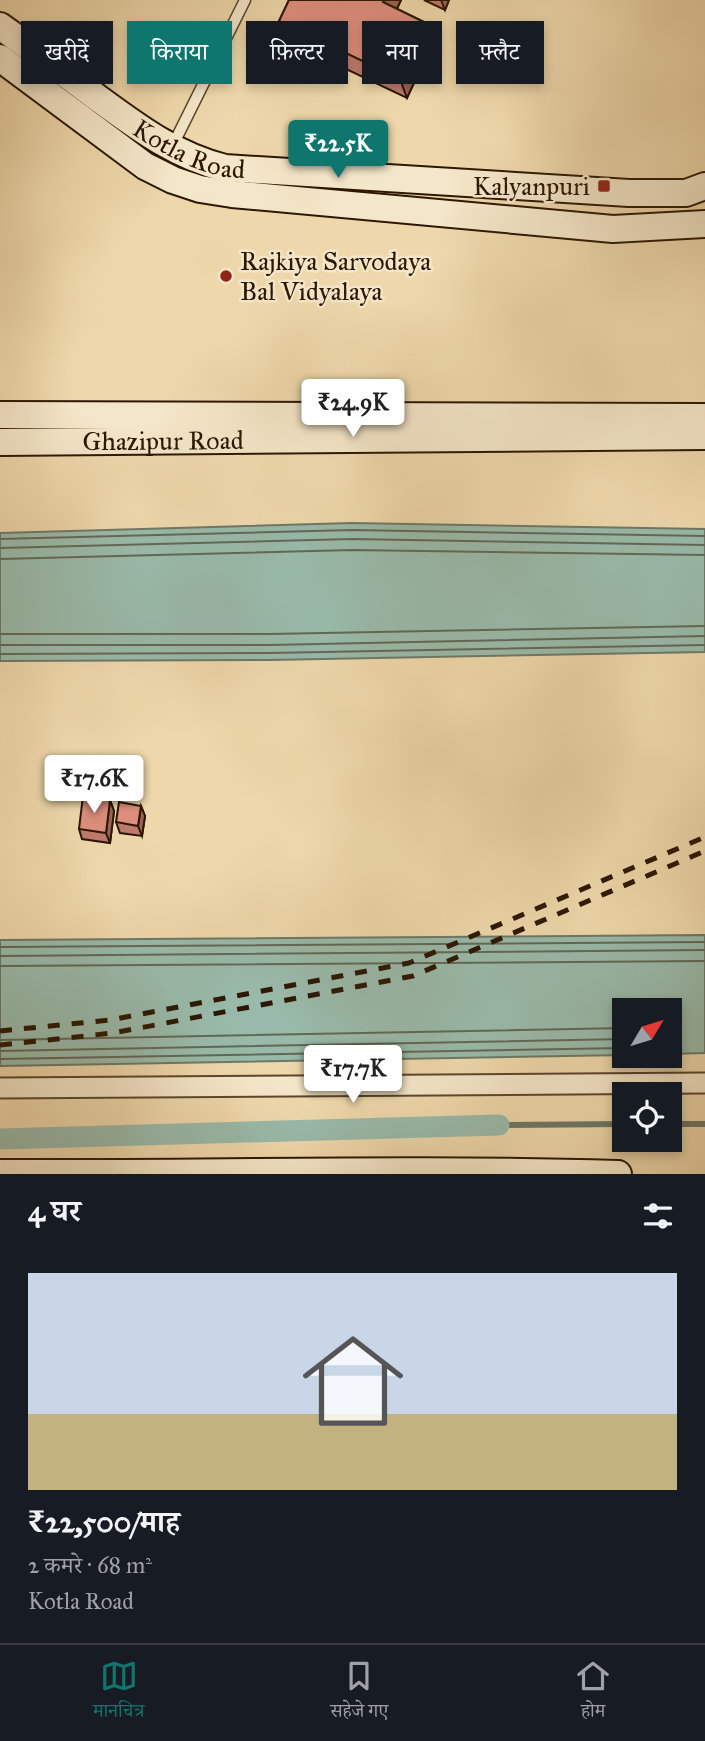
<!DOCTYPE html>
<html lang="hi">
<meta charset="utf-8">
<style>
body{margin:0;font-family:"IM FELL Great Primer","Noto Serif Devanagari",serif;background:#20242c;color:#f1f3f6;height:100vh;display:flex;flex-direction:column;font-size:26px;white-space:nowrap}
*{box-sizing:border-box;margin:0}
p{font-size:23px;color:#9ea1a6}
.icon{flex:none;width:38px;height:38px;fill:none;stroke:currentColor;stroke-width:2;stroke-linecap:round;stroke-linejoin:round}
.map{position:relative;height:1174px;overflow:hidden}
.details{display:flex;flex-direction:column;background:#171b24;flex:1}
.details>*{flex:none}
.top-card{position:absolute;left:21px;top:21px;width:663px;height:63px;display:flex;gap:14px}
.needle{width:46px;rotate:52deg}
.buttons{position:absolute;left:612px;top:998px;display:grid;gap:14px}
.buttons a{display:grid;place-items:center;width:70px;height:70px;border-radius:0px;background:#171b24;box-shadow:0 4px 10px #0003;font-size:35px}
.price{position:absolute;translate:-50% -60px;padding:0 16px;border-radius:7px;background:#fff;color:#222;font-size:23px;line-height:46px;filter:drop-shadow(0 2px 4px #0008)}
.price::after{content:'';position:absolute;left:50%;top:42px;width:21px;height:16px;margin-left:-10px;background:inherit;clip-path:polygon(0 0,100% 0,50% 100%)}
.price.active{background:#0f766e;color:#fff}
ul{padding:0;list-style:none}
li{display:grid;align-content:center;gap:14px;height:371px;padding:0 28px}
li span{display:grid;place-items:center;height:217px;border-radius:0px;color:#555}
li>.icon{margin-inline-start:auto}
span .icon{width:126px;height:126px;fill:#fffc;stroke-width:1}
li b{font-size:30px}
h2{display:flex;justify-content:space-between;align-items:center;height:84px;padding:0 28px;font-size:30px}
.tag{padding:0 24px;border-radius:0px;background:#171b24;box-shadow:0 4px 10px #0003;font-size:24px;line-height:63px}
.tag.active{background:#0f766e;color:#fff}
.menu{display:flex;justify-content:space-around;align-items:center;height:98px;border-top:2px solid #363941;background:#171b24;font-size:19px;color:#9ea1a6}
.menu a{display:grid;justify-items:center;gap:4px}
.menu .active{color:#0f766e}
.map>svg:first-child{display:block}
.water{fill:#99baaa;stroke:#6d7967;stroke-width:2}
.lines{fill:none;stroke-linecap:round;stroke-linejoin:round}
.shore{stroke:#626856;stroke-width:2}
.stream{stroke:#6d7967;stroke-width:6}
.canal{stroke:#99baaa;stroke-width:21}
.lane-casing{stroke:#5c472c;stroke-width:13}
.street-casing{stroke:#5c472c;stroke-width:23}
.secondary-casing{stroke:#2c1702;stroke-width:30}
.lane{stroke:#f4e6c8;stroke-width:10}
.street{stroke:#f4e6c8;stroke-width:19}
.secondary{stroke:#f4e6c8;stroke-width:26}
.rail{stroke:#2c1702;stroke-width:5;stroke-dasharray:12 12;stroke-linecap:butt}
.wall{fill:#be7a6c;stroke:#2c1702;stroke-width:2}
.shaded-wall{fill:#9b6358;stroke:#2c1702;stroke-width:2}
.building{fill:#dd8e7d;stroke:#2c1702;stroke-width:2}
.poi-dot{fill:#8f2418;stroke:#f4e6c8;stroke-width:2.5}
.labels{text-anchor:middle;stroke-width:5;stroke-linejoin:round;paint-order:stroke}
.street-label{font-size:26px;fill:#2c1702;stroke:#f4e6c8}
.poi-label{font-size:26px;fill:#2c1702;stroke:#f4e6c8;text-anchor:end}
</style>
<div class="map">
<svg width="705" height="1174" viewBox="0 0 705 1174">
<rect width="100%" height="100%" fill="#eed8ab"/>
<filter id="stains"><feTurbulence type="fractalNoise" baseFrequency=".00286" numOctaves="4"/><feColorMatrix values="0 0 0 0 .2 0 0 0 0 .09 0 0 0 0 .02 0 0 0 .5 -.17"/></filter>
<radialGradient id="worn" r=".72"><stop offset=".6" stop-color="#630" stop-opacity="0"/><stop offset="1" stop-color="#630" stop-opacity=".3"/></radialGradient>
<path class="water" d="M 352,523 L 705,529 L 705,652 L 270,660 L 0,661 L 0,533 Z
M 705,935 L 705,1053 L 670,1054 L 670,1010 L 625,1010 L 625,1055 L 0,1066 L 0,940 Z"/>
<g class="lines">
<path class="shore" d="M 0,539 L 352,530 L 705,536
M 0,548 L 352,539 L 705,545
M 0,559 L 352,550 L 705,555
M 0,634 L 270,634 L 705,626
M 0,645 L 270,645 L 705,636
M 0,654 L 270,653 L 705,645
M 0,947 L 705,942
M 0,956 L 705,950
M 0,966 L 705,961
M 0,1040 L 625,1028
M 0,1051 L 625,1039
M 0,1059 L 625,1048"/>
<path class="stream" d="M 670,1124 L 705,1124
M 499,1125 L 625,1124"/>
<path class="canal" d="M 0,1139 L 499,1125"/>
<defs>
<path id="lane" d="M 172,147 L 245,0"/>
<path id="street" d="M 0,1088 L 705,1083"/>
<g id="secondary">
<path id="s1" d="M 0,26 C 32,49 63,72 95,96 C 136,126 175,156 225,168 L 629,193 L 686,193 L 705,186"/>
<path d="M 0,58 L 145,166 L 173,180 L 200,189 L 232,194 L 613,229 L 705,224"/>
<path d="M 0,415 L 705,417"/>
<path id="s2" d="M 0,442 L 705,436"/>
<path d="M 0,1173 C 206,1174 412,1168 618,1174"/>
</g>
</defs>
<use href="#lane" class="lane-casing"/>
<use href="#street" class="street-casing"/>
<use href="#secondary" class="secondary-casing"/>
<use href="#lane" class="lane"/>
<use href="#street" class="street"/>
<use href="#secondary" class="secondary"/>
<path class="rail" d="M 0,1031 L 110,1020 L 409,963 L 705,837
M 0,1045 L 113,1033 L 413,976 L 705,851"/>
</g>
<path class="wall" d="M 289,0 L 401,0 L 397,9 L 426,23 L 433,42 L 407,98 L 287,41 L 279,21 Z
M 424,0 L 449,0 L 445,10 Z
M 110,800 L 114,811 L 110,843 L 82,839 L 79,829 Z
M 141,806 L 145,816 L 142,836 L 120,833 L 116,822 Z"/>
<path class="shaded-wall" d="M 384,0 L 401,0 L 390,22 L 383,2 Z
M 441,0 L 449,0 L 445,10 Z
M 426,23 L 433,42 L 407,98 L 400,79 Z
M 110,800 L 114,811 L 110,843 L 106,833 Z
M 141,806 L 145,816 L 142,836 L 138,826 Z"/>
<path class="building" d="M 289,0 L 384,0 L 383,2 L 426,23 L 400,79 L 279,21 Z
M 83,796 L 110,800 L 106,833 L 79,829 Z
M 119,802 L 141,806 L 138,826 L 116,822 Z"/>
<g class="poi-dot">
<rect x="597" y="179" width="14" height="14" rx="3.5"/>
<circle cx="226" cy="276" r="7"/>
</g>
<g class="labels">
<g class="street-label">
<text dy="9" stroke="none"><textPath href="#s1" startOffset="228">Kotla Road</textPath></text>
<text dy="9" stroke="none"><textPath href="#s2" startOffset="163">Ghazipur Road</textPath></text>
</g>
<g class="poi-label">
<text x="590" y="195">Kalyanpuri</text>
<text x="240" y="270" text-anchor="start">Rajkiya Sarvodaya<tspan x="240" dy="30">Bal Vidyalaya</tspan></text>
</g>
</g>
<rect width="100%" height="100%" filter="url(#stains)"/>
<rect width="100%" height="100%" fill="url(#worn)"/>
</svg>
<div class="buttons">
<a><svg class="needle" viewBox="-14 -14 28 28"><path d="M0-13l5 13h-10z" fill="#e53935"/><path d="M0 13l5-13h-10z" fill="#9ea1a6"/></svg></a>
<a><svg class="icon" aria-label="locate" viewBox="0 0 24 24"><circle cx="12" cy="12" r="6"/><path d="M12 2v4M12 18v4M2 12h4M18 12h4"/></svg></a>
</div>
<b class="price active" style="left:338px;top:180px">₹22.5K</b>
<b class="price" style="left:353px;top:439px">₹24.9K</b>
<b class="price" style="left:94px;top:815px">₹17.6K</b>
<b class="price" style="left:353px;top:1105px">₹17.7K</b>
<div class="top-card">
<a class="tag">खरीदें</a>
<a class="tag active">किराया</a>
<a class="tag">फ़िल्टर</a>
<a class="tag">नया</a>
<a class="tag">फ़्लैट</a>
</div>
</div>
<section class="details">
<h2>4 घर<svg class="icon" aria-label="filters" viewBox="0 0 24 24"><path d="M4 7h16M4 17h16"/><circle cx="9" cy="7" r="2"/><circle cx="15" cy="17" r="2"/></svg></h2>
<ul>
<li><span style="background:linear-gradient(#c9d6e8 65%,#c2b280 0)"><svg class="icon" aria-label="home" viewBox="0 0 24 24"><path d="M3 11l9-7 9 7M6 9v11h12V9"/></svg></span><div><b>₹22,500/माह</b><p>2 कमरे · 68 m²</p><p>Kotla Road</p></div></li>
</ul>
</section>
<nav class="menu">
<a class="active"><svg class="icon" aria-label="map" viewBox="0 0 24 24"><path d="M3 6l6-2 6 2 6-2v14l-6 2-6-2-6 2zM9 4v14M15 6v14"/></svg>मानचित्र</a>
<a><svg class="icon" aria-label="saved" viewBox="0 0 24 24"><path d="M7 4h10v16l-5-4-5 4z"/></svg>सहेजे गए</a>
<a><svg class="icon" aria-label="home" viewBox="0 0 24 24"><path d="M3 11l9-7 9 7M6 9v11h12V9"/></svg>होम</a>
</nav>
